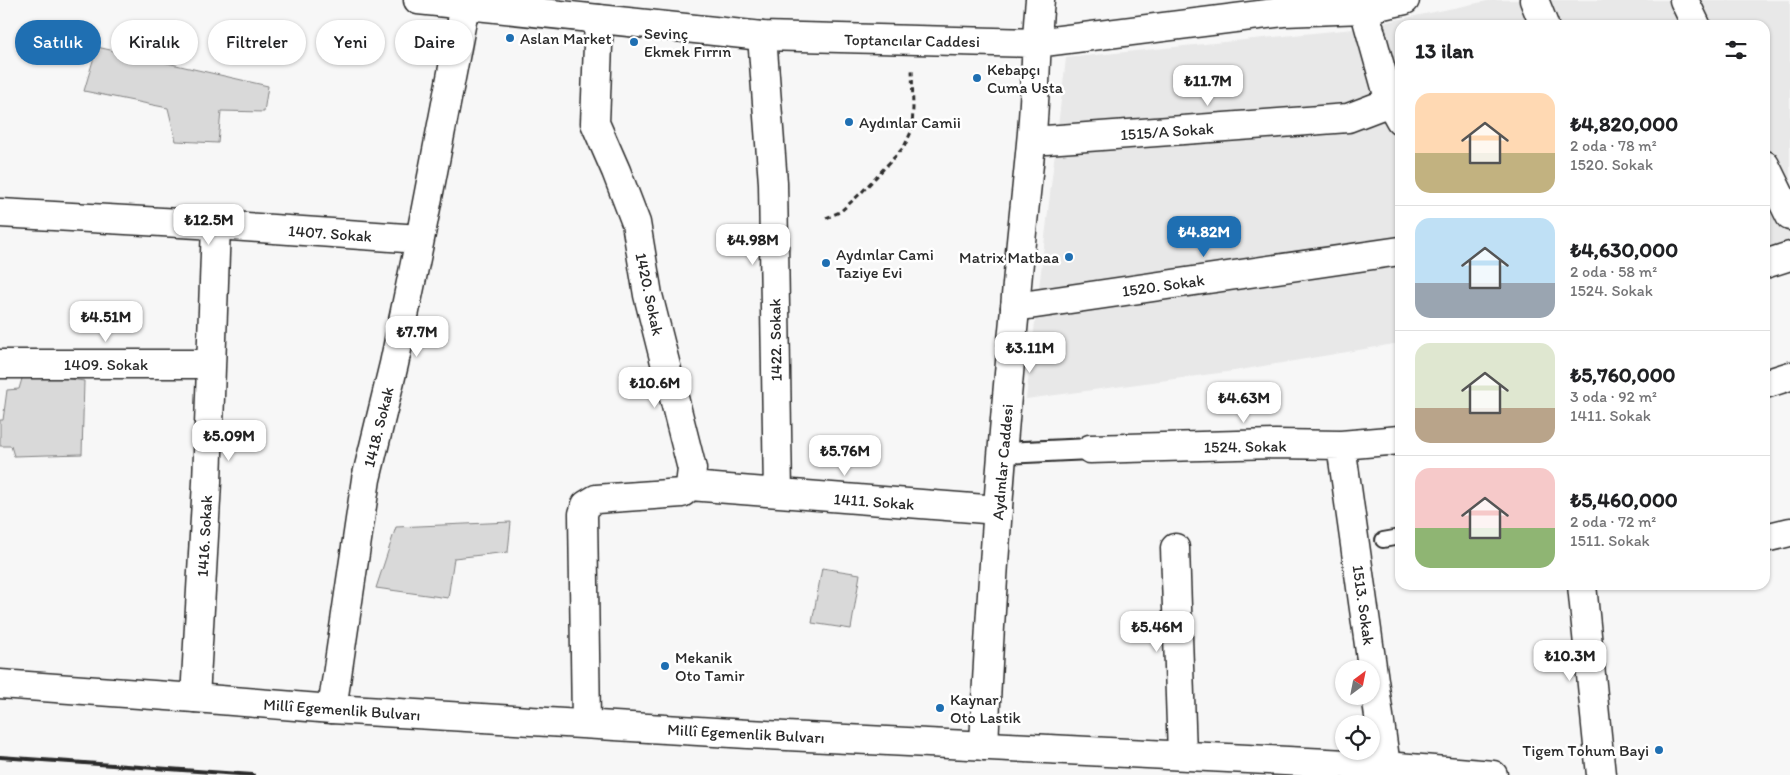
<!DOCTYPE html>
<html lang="tr">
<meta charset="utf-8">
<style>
body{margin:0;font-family:Itim,sans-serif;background:#f6f6f6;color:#202124;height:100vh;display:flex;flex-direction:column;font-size:19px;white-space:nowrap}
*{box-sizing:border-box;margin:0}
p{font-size:16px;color:#757577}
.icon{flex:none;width:28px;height:28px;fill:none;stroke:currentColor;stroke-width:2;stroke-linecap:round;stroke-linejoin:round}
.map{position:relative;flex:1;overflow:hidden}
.drawer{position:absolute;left:1395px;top:20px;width:375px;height:570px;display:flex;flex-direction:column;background:#fff;border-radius:15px;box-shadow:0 1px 4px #0004}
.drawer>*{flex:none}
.top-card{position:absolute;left:15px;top:20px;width:475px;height:45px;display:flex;gap:10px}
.needle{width:32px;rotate:32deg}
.tools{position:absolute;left:1335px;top:660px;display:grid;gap:10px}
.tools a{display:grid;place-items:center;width:45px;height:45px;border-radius:50%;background:#fff;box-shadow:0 1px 4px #0004;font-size:25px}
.price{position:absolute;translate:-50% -42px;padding:0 11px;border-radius:10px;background:#fff;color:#222;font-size:16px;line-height:32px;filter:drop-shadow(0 1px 2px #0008)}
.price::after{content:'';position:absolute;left:50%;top:30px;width:15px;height:11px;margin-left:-8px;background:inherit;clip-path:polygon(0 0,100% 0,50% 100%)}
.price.active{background:#1f6fb2;color:#fff}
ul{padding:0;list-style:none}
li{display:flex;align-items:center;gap:15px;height:125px;padding:0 20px}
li+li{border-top:1px solid #e0e0e0}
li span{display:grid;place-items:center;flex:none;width:140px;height:100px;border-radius:15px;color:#555}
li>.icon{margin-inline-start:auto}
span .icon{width:60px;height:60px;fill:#fffc;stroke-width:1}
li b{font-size:21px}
h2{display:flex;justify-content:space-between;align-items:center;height:60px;padding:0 20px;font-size:21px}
.tag{padding:0 18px;border-radius:22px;background:#fff;box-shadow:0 1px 4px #0004;font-size:18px;line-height:45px}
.tag.active{background:#1f6fb2;color:#fff}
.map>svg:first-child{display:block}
.built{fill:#e8e8e8}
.green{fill:#d9d9d9;stroke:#828282}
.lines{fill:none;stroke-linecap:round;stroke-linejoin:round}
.service-casing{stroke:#2b2b2b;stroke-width:18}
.pedestrian-casing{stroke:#2b2b2b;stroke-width:24}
.minor-casing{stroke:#2b2b2b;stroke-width:31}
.tertiary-casing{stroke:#2b2b2b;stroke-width:31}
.primary-casing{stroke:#2b2b2b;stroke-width:31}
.path{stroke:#2b2b2b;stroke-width:3;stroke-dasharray:5 4;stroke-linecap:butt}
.service{stroke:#fff;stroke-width:14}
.pedestrian{stroke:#fff;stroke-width:20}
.minor{stroke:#fff;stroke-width:28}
.tertiary{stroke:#fff;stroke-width:28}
.primary{stroke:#fff;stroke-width:28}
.rail{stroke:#2b2b2b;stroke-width:4}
.poi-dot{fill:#1f6fb2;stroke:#fff;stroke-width:2}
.labels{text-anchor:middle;stroke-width:5;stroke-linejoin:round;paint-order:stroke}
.poi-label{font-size:16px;fill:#2b2b2b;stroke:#fff;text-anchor:start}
.street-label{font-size:16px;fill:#2b2b2b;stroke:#fff}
</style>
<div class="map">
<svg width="1790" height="775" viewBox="0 0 1790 775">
<rect width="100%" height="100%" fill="#f7f7f7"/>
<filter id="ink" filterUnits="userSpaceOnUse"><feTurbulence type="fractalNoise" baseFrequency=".02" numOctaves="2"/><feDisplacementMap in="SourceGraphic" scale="10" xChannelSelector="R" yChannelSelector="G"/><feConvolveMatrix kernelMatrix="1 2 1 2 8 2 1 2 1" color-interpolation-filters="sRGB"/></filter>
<g filter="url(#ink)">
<path class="built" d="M 1492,0 L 1790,0 L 1790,244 L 1765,251 L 1765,25 L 1400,25 L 1400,343 L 1234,371 L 1026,399 L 1066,58 L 1353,29 Z"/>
<path class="green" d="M 97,47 L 268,86 L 264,112 L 221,111 L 218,143 L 176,141 L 168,108 L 84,91 Z
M 24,372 L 84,381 L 82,454 L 14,456 L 11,446 L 0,446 L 0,420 L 3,420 L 7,390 L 19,389 Z
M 511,522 L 508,552 L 454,558 L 448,598 L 376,588 L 396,527 Z
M 822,568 L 860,574 L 851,629 L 812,623 Z"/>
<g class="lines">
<defs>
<path id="service" d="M 1383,540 L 1400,537"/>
<path id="pedestrian" d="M 1002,453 L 1090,449"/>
<path id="minor" d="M 1534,0 L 1544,25
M 1684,0 L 1696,25
M 1364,9 L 1390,102 L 1400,120
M 762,36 L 773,183 L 778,493
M 1032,141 L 1348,118 L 1390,102
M 1765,165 L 1790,216
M 0,213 L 216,225 L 420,239
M 1765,264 L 1790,256
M 1015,307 L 1400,251
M 0,364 L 211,364
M 1765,384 L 1790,376
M 1341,445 L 1386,766
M 1090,449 L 1275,444 L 1341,445 L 1400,440
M 690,486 L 998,510
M 1765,538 L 1790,532
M 1175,548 L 1182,755
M 1582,585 L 1601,775
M 195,698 L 207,482 L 216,225
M 332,709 L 366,479 L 394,364 L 420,239 L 466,0
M 586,723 L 583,514 L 586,505 L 596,499 L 682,493 L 690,486 L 692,469 L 648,295 L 636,223 L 616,171 L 595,123 L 599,19"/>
<path id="tertiary" d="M 418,0 L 762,36 L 1036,43 L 1283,12 L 1364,9 L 1405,0
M 984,746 C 990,600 1001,454 1015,309 C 1019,253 1026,198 1031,143 C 1036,96 1035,48 1040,0"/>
<path id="primary" d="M 0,684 L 195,698 L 332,709 L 748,734 L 1386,766 L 1493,775"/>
</defs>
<use href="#service" class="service-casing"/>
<use href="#pedestrian" class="pedestrian-casing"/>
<use href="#minor" class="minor-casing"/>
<use href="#tertiary" class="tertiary-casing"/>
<use href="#primary" class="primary-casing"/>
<path class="path" d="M 826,218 L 840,212 L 861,193 L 904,147 L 912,130 L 913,108 L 912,67"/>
<use href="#service" class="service"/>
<use href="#pedestrian" class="pedestrian"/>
<use href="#minor" class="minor"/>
<use href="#tertiary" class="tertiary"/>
<use href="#primary" class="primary"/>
<path class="rail" d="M 0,757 L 253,775"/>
</g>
</g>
<g class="poi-dot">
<circle cx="510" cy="38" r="5"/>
<circle cx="634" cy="42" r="5"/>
<circle cx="977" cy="78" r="5"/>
<circle cx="849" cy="122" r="5"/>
<circle cx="1069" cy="257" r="5"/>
<circle cx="826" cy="263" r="5"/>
<circle cx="665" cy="666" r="5"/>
<circle cx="940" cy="708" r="5"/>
<circle cx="1659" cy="750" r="5"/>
</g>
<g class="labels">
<g class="poi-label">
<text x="644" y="39">Sevinç<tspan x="644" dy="18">Ekmek Fırrın</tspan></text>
<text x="520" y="44">Aslan Market</text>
<text x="987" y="75">Kebapçı<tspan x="987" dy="18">Cuma Usta</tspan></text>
<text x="859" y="128">Aydınlar Camii</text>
<text x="836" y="260">Aydınlar Cami<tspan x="836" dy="18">Taziye Evi</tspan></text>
<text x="1059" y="263" text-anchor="end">Matrix Matbaa</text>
<text x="675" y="663">Mekanik<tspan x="675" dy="18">Oto Tamir</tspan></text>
<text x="950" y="705">Kaynar<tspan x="950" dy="18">Oto Lastik</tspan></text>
<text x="1649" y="756" text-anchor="end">Tigem Tohum Bayi</text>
</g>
<g class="street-label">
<text transform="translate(912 40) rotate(1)" y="6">Toptancılar Caddesi</text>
<text transform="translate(1167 131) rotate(-4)" y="6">1515/A Sokak</text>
<text transform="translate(330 233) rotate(4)" y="6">1407. Sokak</text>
<text transform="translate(1163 285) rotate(-8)" y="6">1520. Sokak</text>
<text transform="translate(650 294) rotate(78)" y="6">1420. Sokak</text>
<text transform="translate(775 340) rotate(-91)" y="6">1422. Sokak</text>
<text x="106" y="370">1409. Sokak</text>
<text transform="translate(378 427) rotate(-76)" y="6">1418. Sokak</text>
<text transform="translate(1245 446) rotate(-1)" y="6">1524. Sokak</text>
<text transform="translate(1002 462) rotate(-85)" y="6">Aydınlar Caddesi</text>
<text transform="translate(874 501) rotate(4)" y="6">1411. Sokak</text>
<text transform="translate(204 536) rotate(-87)" y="6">1416. Sokak</text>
<text transform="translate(1364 605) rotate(82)" y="6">1513. Sokak</text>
<text transform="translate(342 709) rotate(4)" y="6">Millî Egemenlik Bulvarı</text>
<text transform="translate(746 733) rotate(3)" y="6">Millî Egemenlik Bulvarı</text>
</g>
</g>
</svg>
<div class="tools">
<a><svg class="needle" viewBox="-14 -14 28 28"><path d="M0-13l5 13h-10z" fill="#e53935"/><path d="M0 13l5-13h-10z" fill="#757577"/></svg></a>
<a><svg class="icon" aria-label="locate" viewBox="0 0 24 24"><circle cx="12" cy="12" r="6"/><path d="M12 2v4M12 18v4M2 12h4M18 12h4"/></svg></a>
</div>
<b class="price" style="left:1208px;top:107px">₺11.7M</b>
<b class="price" style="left:209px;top:246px">₺12.5M</b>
<b class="price active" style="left:1204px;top:258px">₺4.82M</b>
<b class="price" style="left:753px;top:266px">₺4.98M</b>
<b class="price" style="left:106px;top:343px">₺4.51M</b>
<b class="price" style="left:417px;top:358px">₺7.7M</b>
<b class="price" style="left:1030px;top:374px">₺3.11M</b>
<b class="price" style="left:655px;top:409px">₺10.6M</b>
<b class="price" style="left:1244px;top:424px">₺4.63M</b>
<b class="price" style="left:229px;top:462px">₺5.09M</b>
<b class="price" style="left:845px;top:477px">₺5.76M</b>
<b class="price" style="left:1157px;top:653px">₺5.46M</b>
<b class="price" style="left:1570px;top:682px">₺10.3M</b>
<div class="top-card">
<a class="tag active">Satılık</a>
<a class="tag">Kiralık</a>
<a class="tag">Filtreler</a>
<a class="tag">Yeni</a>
<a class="tag">Daire</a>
</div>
<section class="drawer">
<h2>13 ilan<svg class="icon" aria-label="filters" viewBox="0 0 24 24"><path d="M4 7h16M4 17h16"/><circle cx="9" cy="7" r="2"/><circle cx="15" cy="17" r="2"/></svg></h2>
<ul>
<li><span style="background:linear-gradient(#ffd9b3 60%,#c2b280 0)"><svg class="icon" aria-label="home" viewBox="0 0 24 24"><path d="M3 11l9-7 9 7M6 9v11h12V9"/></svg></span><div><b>₺4,820,000</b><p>2 oda · 78 m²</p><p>1520. Sokak</p></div></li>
<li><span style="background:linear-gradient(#bfe0f5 65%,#9aa5b1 0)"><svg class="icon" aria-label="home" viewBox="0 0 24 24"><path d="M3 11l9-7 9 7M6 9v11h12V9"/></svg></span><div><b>₺4,630,000</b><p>2 oda · 58 m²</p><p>1524. Sokak</p></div></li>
<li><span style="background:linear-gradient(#dfe7d0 65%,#b9a48a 0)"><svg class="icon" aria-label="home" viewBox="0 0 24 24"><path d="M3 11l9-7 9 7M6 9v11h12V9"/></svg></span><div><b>₺5,760,000</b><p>3 oda · 92 m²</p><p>1411. Sokak</p></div></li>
<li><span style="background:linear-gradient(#f6c9c9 60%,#8fb573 0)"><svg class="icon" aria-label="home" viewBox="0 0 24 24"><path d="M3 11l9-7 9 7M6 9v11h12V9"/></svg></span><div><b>₺5,460,000</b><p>2 oda · 72 m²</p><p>1511. Sokak</p></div></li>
</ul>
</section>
</div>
